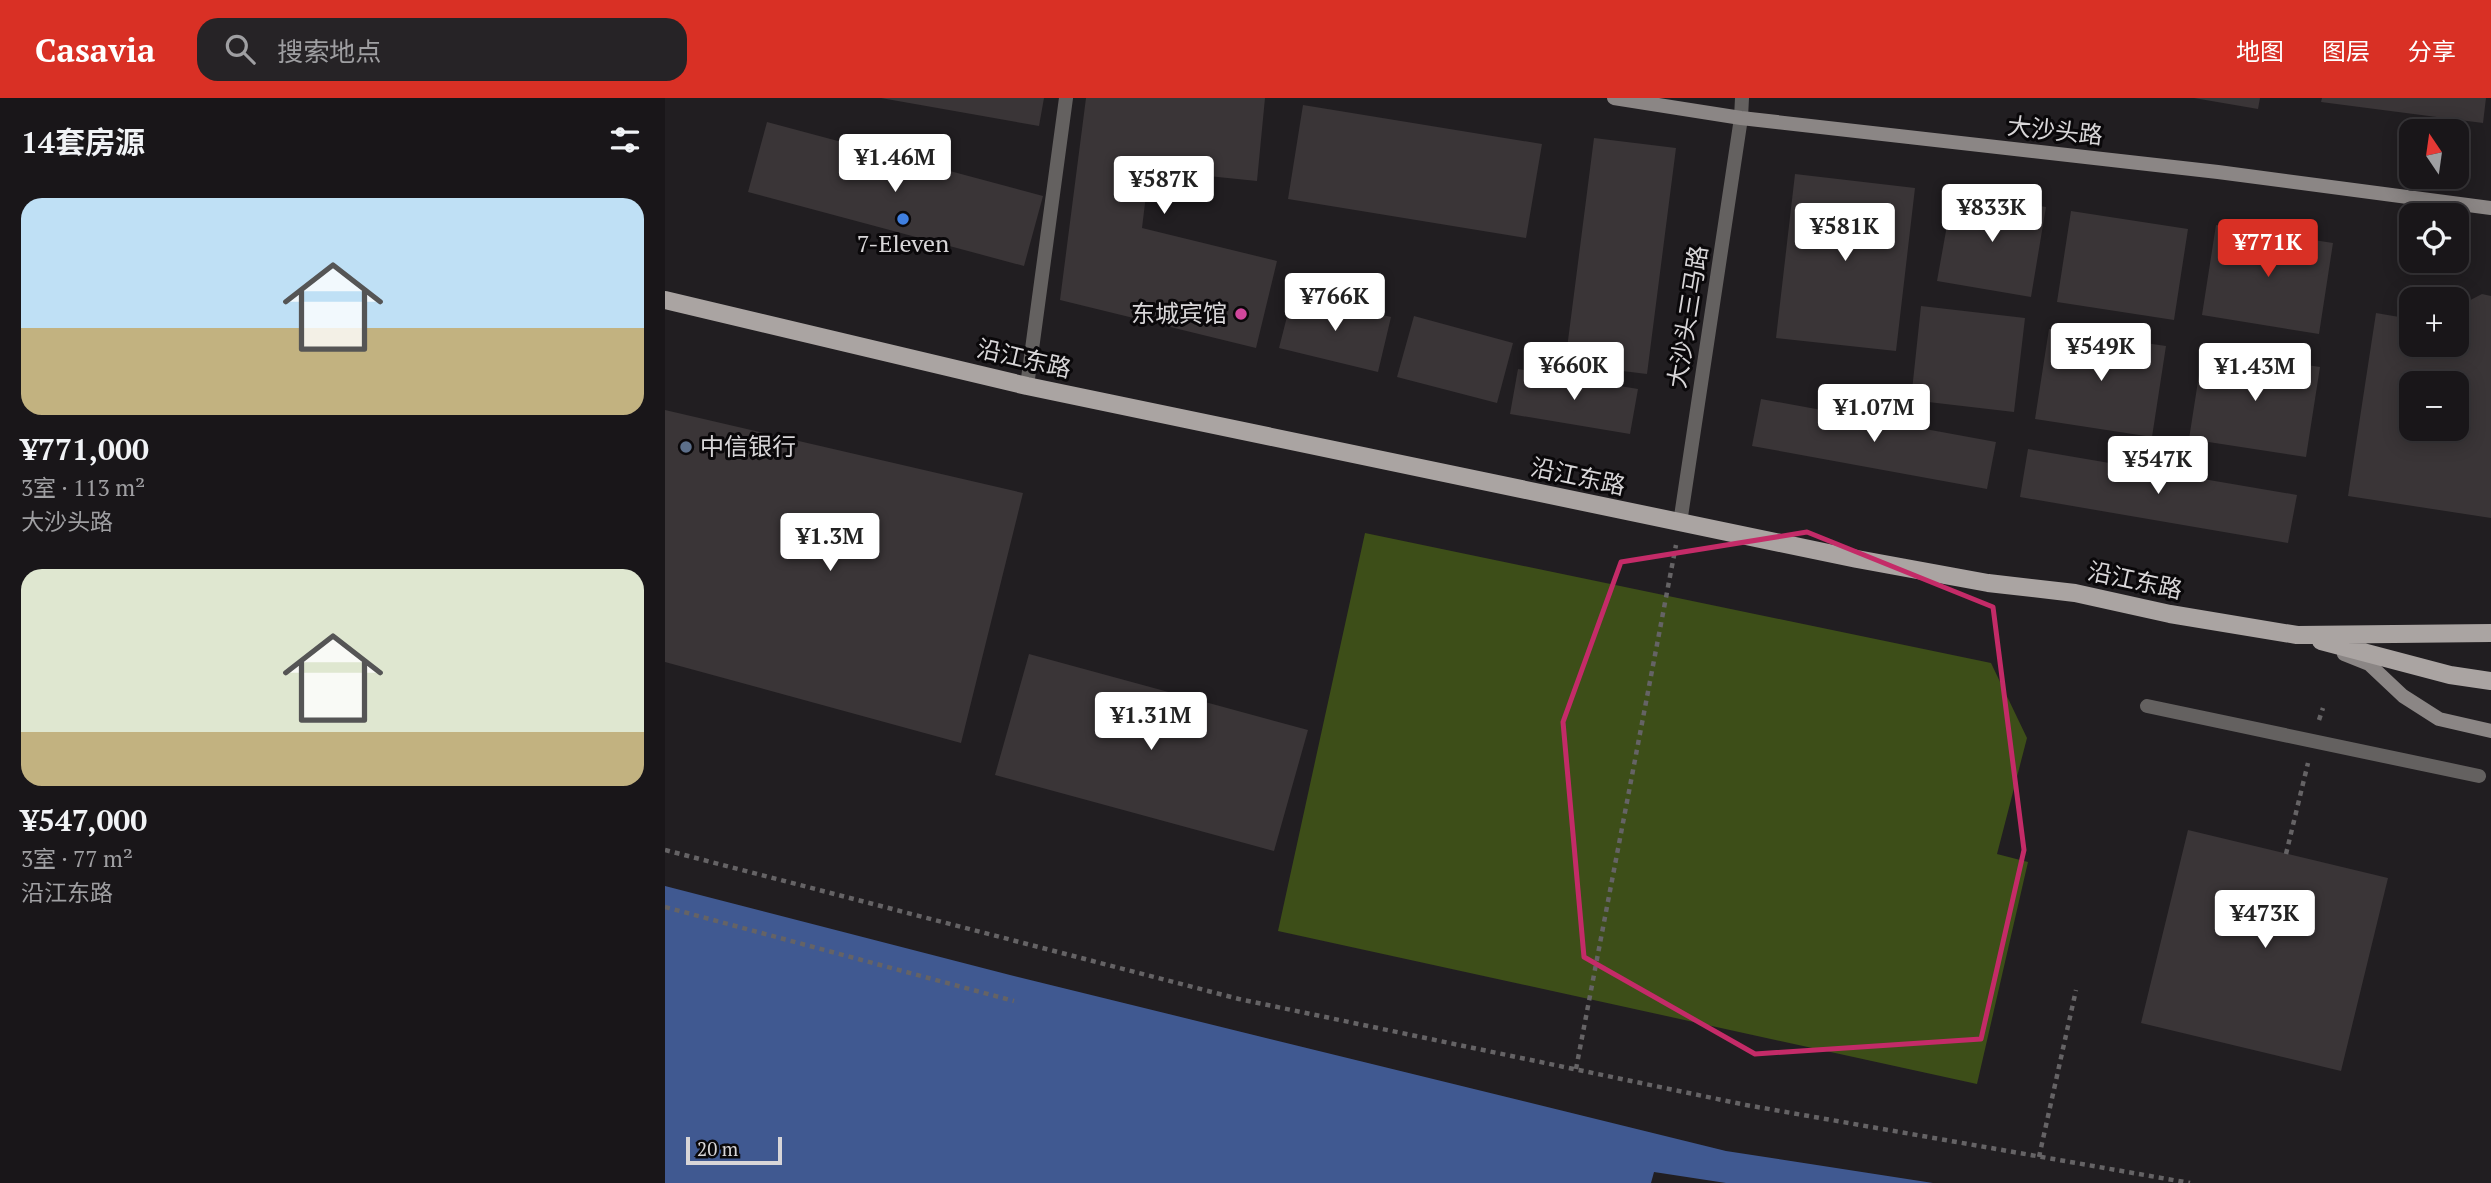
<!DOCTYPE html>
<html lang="zh">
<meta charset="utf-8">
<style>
body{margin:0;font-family:"PT Serif","Noto Sans SC",serif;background:#262326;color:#f1f3f6;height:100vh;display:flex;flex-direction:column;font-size:26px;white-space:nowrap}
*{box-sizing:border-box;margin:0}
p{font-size:23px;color:#9f9fa2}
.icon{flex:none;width:38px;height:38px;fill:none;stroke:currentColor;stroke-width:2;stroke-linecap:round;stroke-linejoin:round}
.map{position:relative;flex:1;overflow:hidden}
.sheet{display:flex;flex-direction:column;background:#191619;width:665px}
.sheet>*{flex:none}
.needle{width:46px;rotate:347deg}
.buttons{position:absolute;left:1734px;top:21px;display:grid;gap:14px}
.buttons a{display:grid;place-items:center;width:70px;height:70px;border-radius:14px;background:#191619;box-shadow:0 4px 18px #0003,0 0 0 2px #373538;font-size:35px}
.scale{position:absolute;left:21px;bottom:18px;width:96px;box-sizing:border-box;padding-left:7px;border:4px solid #d8d6d8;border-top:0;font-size:19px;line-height:24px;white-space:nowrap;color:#d8d6d8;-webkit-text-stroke:5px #0a080a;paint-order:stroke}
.price{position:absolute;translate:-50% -60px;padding:0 16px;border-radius:7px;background:#fff;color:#222;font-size:23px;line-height:46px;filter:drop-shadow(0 2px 4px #0008)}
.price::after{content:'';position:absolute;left:50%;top:42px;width:21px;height:16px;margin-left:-10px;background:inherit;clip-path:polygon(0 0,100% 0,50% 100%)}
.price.active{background:#d93025;color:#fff}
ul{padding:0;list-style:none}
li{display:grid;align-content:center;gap:14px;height:371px;padding:0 21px}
li span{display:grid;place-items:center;height:217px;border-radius:21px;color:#555}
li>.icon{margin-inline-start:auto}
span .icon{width:126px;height:126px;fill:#fffc;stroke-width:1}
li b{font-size:30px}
h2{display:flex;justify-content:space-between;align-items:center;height:84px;padding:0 21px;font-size:30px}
header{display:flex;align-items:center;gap:42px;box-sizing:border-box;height:98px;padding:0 35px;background:#d93025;color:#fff}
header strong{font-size:33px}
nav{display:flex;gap:38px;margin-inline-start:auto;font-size:24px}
.search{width:490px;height:63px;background:#262326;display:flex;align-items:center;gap:18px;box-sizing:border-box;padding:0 24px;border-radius:21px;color:#9f9fa2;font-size:26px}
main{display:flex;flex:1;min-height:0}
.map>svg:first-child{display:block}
.green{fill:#3d4e18}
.water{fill:#405991}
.pier{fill:#211e21}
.building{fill:#3a3537;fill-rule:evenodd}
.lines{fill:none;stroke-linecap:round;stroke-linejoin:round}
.path{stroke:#656365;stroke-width:4.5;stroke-dasharray:5 5;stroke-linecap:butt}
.service{stroke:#646160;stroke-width:14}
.tertiary{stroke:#646160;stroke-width:14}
.secondary{stroke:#8b8685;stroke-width:14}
.primary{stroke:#aaa4a2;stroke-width:18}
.marked{fill:none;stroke:#c42b68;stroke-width:5;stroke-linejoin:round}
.shop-dot{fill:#3f7fe0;stroke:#0a080a;stroke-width:2.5}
.hotel-dot{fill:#d1479c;stroke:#0a080a;stroke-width:2.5}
.service-dot{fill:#5c6f8a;stroke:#0a080a;stroke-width:2.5}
.labels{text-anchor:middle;stroke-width:6;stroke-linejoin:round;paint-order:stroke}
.street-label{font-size:24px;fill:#d8d6d8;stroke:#0a080a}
.poi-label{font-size:24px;fill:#d8d6d8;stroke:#0a080a}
</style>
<header>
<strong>Casavia</strong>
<div class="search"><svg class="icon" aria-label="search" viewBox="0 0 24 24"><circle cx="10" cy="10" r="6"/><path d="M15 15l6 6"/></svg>搜索地点</div>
<nav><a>地图</a><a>图层</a><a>分享</a></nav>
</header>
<main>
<section class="sheet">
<h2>14套房源<svg class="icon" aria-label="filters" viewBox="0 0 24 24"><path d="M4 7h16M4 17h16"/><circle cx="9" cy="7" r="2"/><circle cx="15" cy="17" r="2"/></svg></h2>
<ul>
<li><span style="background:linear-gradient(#bfe0f5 60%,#c2b280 0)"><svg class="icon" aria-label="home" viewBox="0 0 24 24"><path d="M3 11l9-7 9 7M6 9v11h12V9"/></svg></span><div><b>¥771,000</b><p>3室 · 113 m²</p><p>大沙头路</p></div></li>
<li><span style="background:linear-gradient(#dfe7d0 75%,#c2b280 0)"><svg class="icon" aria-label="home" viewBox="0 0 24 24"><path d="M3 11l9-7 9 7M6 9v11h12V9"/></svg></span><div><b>¥547,000</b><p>3室 · 77 m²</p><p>沿江东路</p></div></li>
</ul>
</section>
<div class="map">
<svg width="1826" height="1085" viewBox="0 0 1826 1085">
<rect width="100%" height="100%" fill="#211e21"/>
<path class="green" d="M 700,435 L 1326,565 L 1362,640 L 1332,756 L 1363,764 L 1312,986 L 613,833 Z"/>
<path class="water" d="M 0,788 L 345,877 L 1061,1053 L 1268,1085 L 0,1085 Z"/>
<path class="pier" d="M 989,1074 L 1061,1085 L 986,1085 Z"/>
<path class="building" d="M 216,0 L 379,0 L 374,28 Z
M 421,0 L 600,0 L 592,83 L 484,72 L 477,130 L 612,163 L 591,250 L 395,202 Z
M 1529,0 L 1595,0 L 1593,11 Z
M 1657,0 L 1821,0 L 1818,25 L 1656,4 Z
M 638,7 L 877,46 L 861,140 L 623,101 Z
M 102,24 L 378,98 L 359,168 L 83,94 Z
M 929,40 L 1011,50 L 982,276 L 900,266 Z
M 1130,76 L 1250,90 L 1231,253 L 1111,240 Z
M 1288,94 L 1381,109 L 1366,199 L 1272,183 Z
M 1406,113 L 1523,131 L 1509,222 L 1392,204 Z
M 1551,127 L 1668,145 L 1654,236 L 1537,217 Z
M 628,195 L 726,219 L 713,274 L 614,250 Z
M 1817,196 L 1826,198 L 1826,420 L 1683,398 L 1711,215 L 1746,221 L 1746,247 L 1792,247 L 1792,209 ZM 1746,285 L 1792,285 L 1792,331 L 1746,331 Z
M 1256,208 L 1360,220 L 1349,314 L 1246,302 Z
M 749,218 L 848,245 L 832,305 L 732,279 Z
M 1384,231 L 1501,248 L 1487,339 L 1370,321 Z
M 1538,251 L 1655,269 L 1641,359 L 1524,341 Z
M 853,271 L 973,291 L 965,336 L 845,316 Z
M 1096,301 L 1331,344 L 1322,391 L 1087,348 Z
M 0,312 L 358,395 L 296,645 L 0,564 Z
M 1363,351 L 1632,397 L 1623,445 L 1355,399 Z
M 364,556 L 643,632 L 609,753 L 330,677 Z
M 1523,732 L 1723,780 L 1676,973 L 1476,925 Z"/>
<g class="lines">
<path class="path" d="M 1654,622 L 1658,610
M 0,752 L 574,901 L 1081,1007 L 1525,1085
M 1621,756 L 1643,665
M 0,809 L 349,903
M 911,971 L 1011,447
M 1374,1059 L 1411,892"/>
<path class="service" d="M 362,288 L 401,0
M 1482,608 L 1814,678"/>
<path class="tertiary" d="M 1015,425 L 1076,20 L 1077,0"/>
<path class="secondary" d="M 949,0 L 1076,20 L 1553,74 L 1826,110
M 1679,556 L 1704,566 L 1738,598 L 1774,621 L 1826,633"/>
<path class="primary" d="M 0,202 L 362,288 L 1192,461 L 1323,485 L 1410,495 L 1505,516 L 1632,537 L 1826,535
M 1656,543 L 1785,577 L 1826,583"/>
</g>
<path class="marked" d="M 1142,434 L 1328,509 L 1359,752 L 1316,941 L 1090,956 L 919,859 L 898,624 L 956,464 Z"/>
<circle class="shop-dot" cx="238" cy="121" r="7"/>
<circle class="hotel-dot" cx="576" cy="216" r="7"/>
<circle class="service-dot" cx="21" cy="349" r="7"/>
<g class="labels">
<g class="street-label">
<text transform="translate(1390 33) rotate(6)" y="8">大沙头路</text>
<text transform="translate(1023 219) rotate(-81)" y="8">大沙头三马路</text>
<text transform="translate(359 261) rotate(13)" y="8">沿江东路</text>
<text transform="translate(913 379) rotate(12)" y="8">沿江东路</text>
<text transform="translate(1470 483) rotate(12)" y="8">沿江东路</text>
</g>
<g class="poi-label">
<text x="238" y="154">7-Eleven</text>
<text x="562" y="224" text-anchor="end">东城宾馆</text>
<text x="35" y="357" text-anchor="start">中信银行</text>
</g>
</g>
</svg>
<div class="buttons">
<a><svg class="needle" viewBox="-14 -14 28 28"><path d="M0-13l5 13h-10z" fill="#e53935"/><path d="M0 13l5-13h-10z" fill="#9f9fa2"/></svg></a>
<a><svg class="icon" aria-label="locate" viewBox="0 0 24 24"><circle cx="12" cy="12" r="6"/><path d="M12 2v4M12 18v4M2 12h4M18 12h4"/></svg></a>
<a>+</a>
<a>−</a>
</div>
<div class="scale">20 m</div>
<b class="price" style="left:230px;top:96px">¥1.46M</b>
<b class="price" style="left:499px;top:118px">¥587K</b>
<b class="price" style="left:1327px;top:146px">¥833K</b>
<b class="price" style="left:1180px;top:165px">¥581K</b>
<b class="price active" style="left:1603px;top:181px">¥771K</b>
<b class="price" style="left:670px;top:235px">¥766K</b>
<b class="price" style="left:1436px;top:285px">¥549K</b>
<b class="price" style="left:909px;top:304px">¥660K</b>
<b class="price" style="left:1590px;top:305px">¥1.43M</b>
<b class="price" style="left:1209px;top:346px">¥1.07M</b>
<b class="price" style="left:1493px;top:398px">¥547K</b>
<b class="price" style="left:165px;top:475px">¥1.3M</b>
<b class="price" style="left:486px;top:654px">¥1.31M</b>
<b class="price" style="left:1600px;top:852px">¥473K</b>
</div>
</main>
